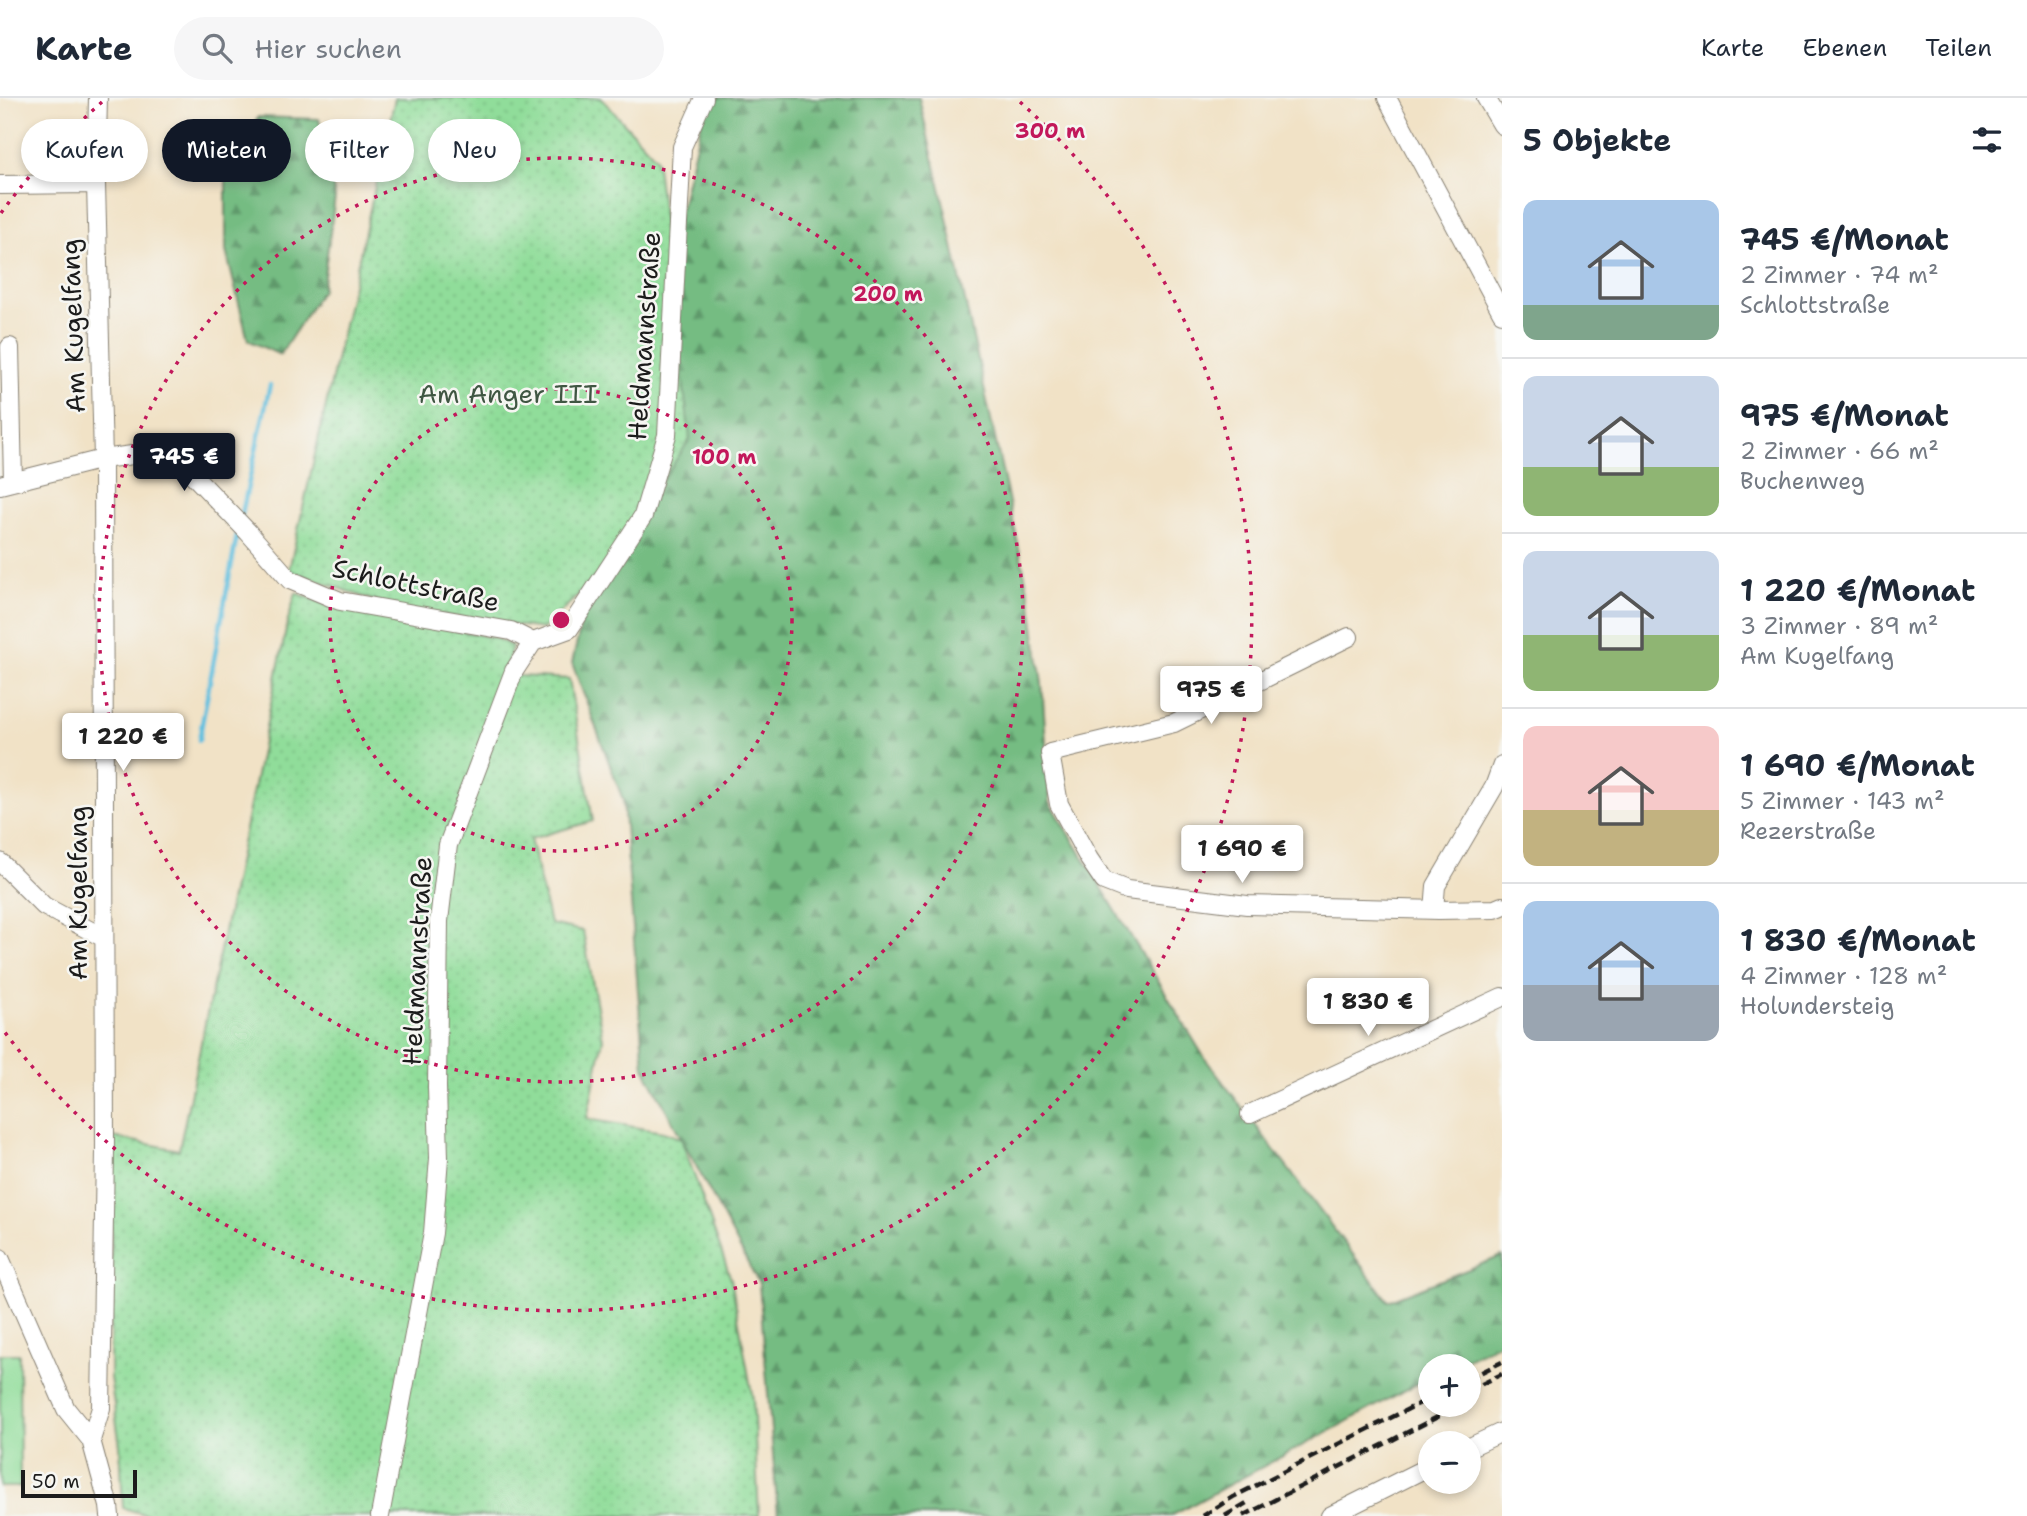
<!DOCTYPE html>
<html lang="de">
<meta charset="utf-8">
<style>
body{margin:0;font-family:"Shantell Sans",sans-serif;background:#f6f6f7;color:#1f2937;height:100vh;display:flex;flex-direction:column;font-size:26px;white-space:nowrap}
*{box-sizing:border-box;margin:0}
p{font-size:23px;color:#747a83}
.icon{flex:none;width:38px;height:38px;fill:none;stroke:currentColor;stroke-width:2;stroke-linecap:round;stroke-linejoin:round}
.map{position:relative;flex:1;overflow:hidden}
.side{display:flex;flex-direction:column;background:#fff;width:525px}
.side>*{flex:none}
.top-card{position:absolute;left:21px;top:21px;width:665px;height:63px;display:flex;gap:14px}
.controls{position:absolute;left:1418px;top:1256px;display:grid;gap:14px}
.controls a{display:grid;place-items:center;width:63px;height:63px;border-radius:50%;background:#fff;box-shadow:0 4px 10px #0003;font-size:35px}
.scale{position:absolute;left:21px;bottom:18px;width:116px;box-sizing:border-box;padding-left:7px;border:4px solid #1c1c1c;border-top:0;font-size:19px;line-height:24px;white-space:nowrap;color:#1c1c1c;-webkit-text-stroke:5px #f6f6f2;paint-order:stroke}
.price{position:absolute;translate:-50% -60px;padding:0 16px;border-radius:7px;background:#fff;color:#222;font-size:23px;line-height:46px;filter:drop-shadow(0 2px 4px #0008)}
.price::after{content:'';position:absolute;left:50%;top:42px;width:21px;height:16px;margin-left:-10px;background:inherit;clip-path:polygon(0 0,100% 0,50% 100%)}
.price.active{background:#111827;color:#fff}
ul{padding:0;list-style:none}
li{display:flex;align-items:center;gap:21px;height:175px;padding:0 21px}
li+li{border-top:2px solid #e0e1e3}
li span{display:grid;place-items:center;flex:none;width:196px;height:140px;border-radius:14px;color:#555}
li>.icon{margin-inline-start:auto}
span .icon{width:84px;height:84px;fill:#fffc;stroke-width:1}
li b{font-size:30px}
h2{display:flex;justify-content:space-between;align-items:center;height:84px;padding:0 21px;font-size:30px}
.pill{padding:0 24px;border-radius:32px;background:#fff;box-shadow:0 4px 10px #0003;font-size:24px;line-height:63px}
.pill.active{background:#111827;color:#fff}
header{display:flex;align-items:center;gap:42px;box-sizing:border-box;height:98px;padding:0 35px;background:#fff;border-bottom:2px solid #e0e1e3}
header strong{font-size:33px}
nav{display:flex;gap:38px;margin-inline-start:auto;font-size:24px}
.search{width:490px;height:63px;background:#f6f6f7;display:flex;align-items:center;gap:18px;box-sizing:border-box;padding:0 24px;border-radius:38px;color:#747a83;font-size:26px}
main{display:flex;flex:1;min-height:0}
.map>svg:first-child{display:block}
.grass{fill:#90dd9a;stroke:#567c5b;stroke-width:2}
.forest{fill:url(#forest-firs);stroke:#486c4f;stroke-width:2}
.park{fill:url(#park-dots);stroke:#567c5b;stroke-width:2}
.lines{fill:none;stroke-linecap:round;stroke-linejoin:round}
.stream{stroke:#60c0df;stroke-width:4.5}
.minor-casing{stroke:#867f71;stroke-width:20}
.minor{stroke:#fff;stroke-width:18}
.rail{stroke:#1c1c1c;stroke-width:4.5;stroke-dasharray:10 5;stroke-linecap:butt}
.ring{fill:none;stroke:#c2185b;stroke-width:3.5;stroke-dasharray:3.5 7}
.labels{text-anchor:middle;stroke-width:5;stroke-linejoin:round;paint-order:stroke}
.street-label{font-size:26px;fill:#1c1c1c;stroke:#f6f6f2}
.park-label{font-size:26px;fill:#3f5642;stroke:#f6f6f2}
.centre{fill:#c2185b;stroke:#f6f6f2;stroke-width:3.5}
.ring-label{font-size:21px;text-anchor:middle;font-weight:bold;fill:#c2185b;stroke:#f6f6f2;stroke-width:5;stroke-linejoin:round;paint-order:stroke}
</style>
<header>
<strong>Karte</strong>
<div class="search"><svg class="icon" aria-label="search" viewBox="0 0 24 24"><circle cx="10" cy="10" r="6"/><path d="M15 15l6 6"/></svg>Hier suchen</div>
<nav><a>Karte</a><a>Ebenen</a><a>Teilen</a></nav>
</header>
<main>
<div class="map">
<svg width="1502" height="1418" viewBox="0 0 1502 1418">
<defs>
<pattern id="forest-firs" width="22" height="20" patternUnits="userSpaceOnUse" patternTransform="scale(1.75)"><rect width="22" height="20" fill="#74bc82"/><path d="M5 1l3.5 6h-7zM16 11l3.5 6h-7z" fill="#5e986a"/></pattern>
<pattern id="park-dots" width="8" height="8" patternUnits="userSpaceOnUse" patternTransform="scale(1.75)"><rect width="8" height="8" fill="#90dd9a"/><path d="M2 2h.1M6 6h.1" fill="none" stroke="#7cbd84" stroke-width="1.8" stroke-linecap="round"/></pattern>
</defs>
<rect width="100%" height="100%" fill="#f6f6f2"/>
<filter id="ink" filterUnits="userSpaceOnUse"><feTurbulence type="fractalNoise" baseFrequency=".0143" numOctaves="2"/><feDisplacementMap in="SourceGraphic" scale="14" xChannelSelector="R" yChannelSelector="G"/><feConvolveMatrix kernelMatrix="1 2 1 2 8 2 1 2 1" color-interpolation-filters="sRGB"/></filter>
<filter id="wash" filterUnits="userSpaceOnUse"><feTurbulence type="fractalNoise" baseFrequency=".00686" numOctaves="4" result="noise"/><feDisplacementMap in="SourceGraphic" scale="28" xChannelSelector="R" yChannelSelector="G"/><feGaussianBlur stdDeviation="1.57" result="paint"/><feColorMatrix in="noise" values="0 0 0 0 0 0 0 0 0 0 0 0 0 0 0 0 0 1.4 0 .05"/><feComposite in="paint" operator="in"/></filter>
<g filter="url(#wash)">
<rect width="100%" height="100%" fill="#f1e2c6"/>
<path class="grass" d="M 0,1256 L 19,1256 L 20,1389 L 0,1389 Z"/>
<path class="forest" d="M 707,0 L 919,0 L 945,111 L 1031,505 L 1042,585 L 1050,704 L 1204,959 L 1388,1203 L 1502,1158 L 1502,1244 L 1450,1269 L 1430,1269 L 1430,1279 L 1171,1418 L 778,1418 L 759,1186 L 644,970 L 623,702 L 572,565 Z
M 258,19 L 319,21 L 335,99 L 322,192 L 280,257 L 248,242 L 226,153 L 226,70 Z"/>
<path class="park" d="M 395,0 L 601,0 L 656,60 L 690,341 L 600,476 L 543,531 L 397,511 L 289,472 Z
M 296,495 L 328,507 L 495,540 L 512,548 L 504,577 L 569,581 L 593,723 L 530,741 L 550,826 L 583,833 L 603,941 L 587,1021 L 663,1034 L 681,1040 L 731,1181 L 753,1301 L 759,1418 L 151,1418 L 123,1410 L 120,1348 L 110,1279 L 112,1039 L 179,1052 L 288,522 Z"/>
<g class="lines">
<path class="stream" d="M 241,420 L 270,287
M 199,642 L 238,432"/>
</g>
</g>
<g filter="url(#ink)">
<g class="lines">
<defs>
<path id="minor" d="M 98,0 L 96,86 L 103,361 L 105,1052 L 101,1310 L 91,1342 L 109,1408 L 110,1418
M 1387,0 L 1502,215
M 1486,0 L 1502,27
M 0,87 L 96,86
M 10,249 L 13,384
M 0,387 L 103,361 L 169,352 L 248,434 L 290,482 L 340,503 L 511,533 L 533,544
M 1349,539 L 1174,625 L 1050,655 L 1059,706 L 1089,761 L 1104,783 L 1127,792 L 1247,807 L 1439,812 L 1495,811 L 1502,808
M 0,764 L 44,808 L 104,840
M 1434,812 L 1436,788 L 1494,689 L 1502,667
M 1250,1016 L 1502,899
M 0,1160 L 66,1311 L 91,1342
M 1468,1350 L 1502,1334
M 380,1418 L 433,1135 L 439,1060 L 437,989 L 439,823 L 448,747 L 514,573 L 533,544 L 569,531 L 643,418 L 667,337 L 682,49 L 704,0
M 1330,1418 L 1430,1368"/>
</defs>
<use href="#minor" class="minor-casing"/>
<use href="#minor" class="minor"/>
<path class="rail" d="M 1468,1281 L 1502,1264
M 1468,1293 L 1502,1276
M 1203,1418 L 1233,1399 L 1430,1300
M 1225,1418 L 1250,1403
M 1243,1418 L 1461,1307"/>
</g>
</g>
<g class="ring">
<circle cx="561" cy="522" r="231"/>
<circle cx="561" cy="522" r="462"/>
<path d="M1 115A692 692 0 0 1 102 4M1020 4A692 692 0 1 1 1 929"/>
</g>
<g class="labels">
<g class="street-label">
<text transform="translate(73 228) rotate(-92)" y="9">Am Kugelfang</text>
<text transform="translate(644 238) rotate(-86)" y="9">Heldmannstraße</text>
<text transform="translate(416 487) rotate(12)" y="9">Schlottstraße</text>
<text transform="translate(78 795) rotate(-90)" y="9">Am Kugelfang</text>
<text transform="translate(417 863) rotate(-87)" y="9">Heldmannstraße</text>
</g>
<g class="park-label">
<text x="508" y="305">Am Anger III</text>
</g>
</g>
<circle cx="561" cy="522" r="10" class="centre"/>
<g class="ring-label">
<text x="1050" y="40">300 m</text>
<text x="888" y="203">200 m</text>
<text x="724" y="366">100 m</text>
</g>
</svg>
<div class="controls">
<a>+</a>
<a>−</a>
</div>
<div class="scale">50 m</div>
<b class="price active" style="left:184px;top:395px">745 €</b>
<b class="price" style="left:1211px;top:628px">975 €</b>
<b class="price" style="left:123px;top:675px">1 220 €</b>
<b class="price" style="left:1242px;top:787px">1 690 €</b>
<b class="price" style="left:1368px;top:940px">1 830 €</b>
<div class="top-card">
<a class="pill">Kaufen</a>
<a class="pill active">Mieten</a>
<a class="pill">Filter</a>
<a class="pill">Neu</a>
</div>
</div>
<section class="side">
<h2>5 Objekte<svg class="icon" aria-label="filters" viewBox="0 0 24 24"><path d="M4 7h16M4 17h16"/><circle cx="9" cy="7" r="2"/><circle cx="15" cy="17" r="2"/></svg></h2>
<ul>
<li><span style="background:linear-gradient(#a9c7e8 75%,#7fa58c 0)"><svg class="icon" aria-label="home" viewBox="0 0 24 24"><path d="M3 11l9-7 9 7M6 9v11h12V9"/></svg></span><div><b>745 €/Monat</b><p>2 Zimmer · 74 m²</p><p>Schlottstraße</p></div></li>
<li><span style="background:linear-gradient(#c9d6e8 65%,#8fb573 0)"><svg class="icon" aria-label="home" viewBox="0 0 24 24"><path d="M3 11l9-7 9 7M6 9v11h12V9"/></svg></span><div><b>975 €/Monat</b><p>2 Zimmer · 66 m²</p><p>Buchenweg</p></div></li>
<li><span style="background:linear-gradient(#c9d6e8 60%,#8fb573 0)"><svg class="icon" aria-label="home" viewBox="0 0 24 24"><path d="M3 11l9-7 9 7M6 9v11h12V9"/></svg></span><div><b>1 220 €/Monat</b><p>3 Zimmer · 89 m²</p><p>Am Kugelfang</p></div></li>
<li><span style="background:linear-gradient(#f6c9c9 60%,#c2b280 0)"><svg class="icon" aria-label="home" viewBox="0 0 24 24"><path d="M3 11l9-7 9 7M6 9v11h12V9"/></svg></span><div><b>1 690 €/Monat</b><p>5 Zimmer · 143 m²</p><p>Rezerstraße</p></div></li>
<li><span style="background:linear-gradient(#a9c7e8 60%,#9aa5b1 0)"><svg class="icon" aria-label="home" viewBox="0 0 24 24"><path d="M3 11l9-7 9 7M6 9v11h12V9"/></svg></span><div><b>1 830 €/Monat</b><p>4 Zimmer · 128 m²</p><p>Holundersteig</p></div></li>
</ul>
</section>
</main>
